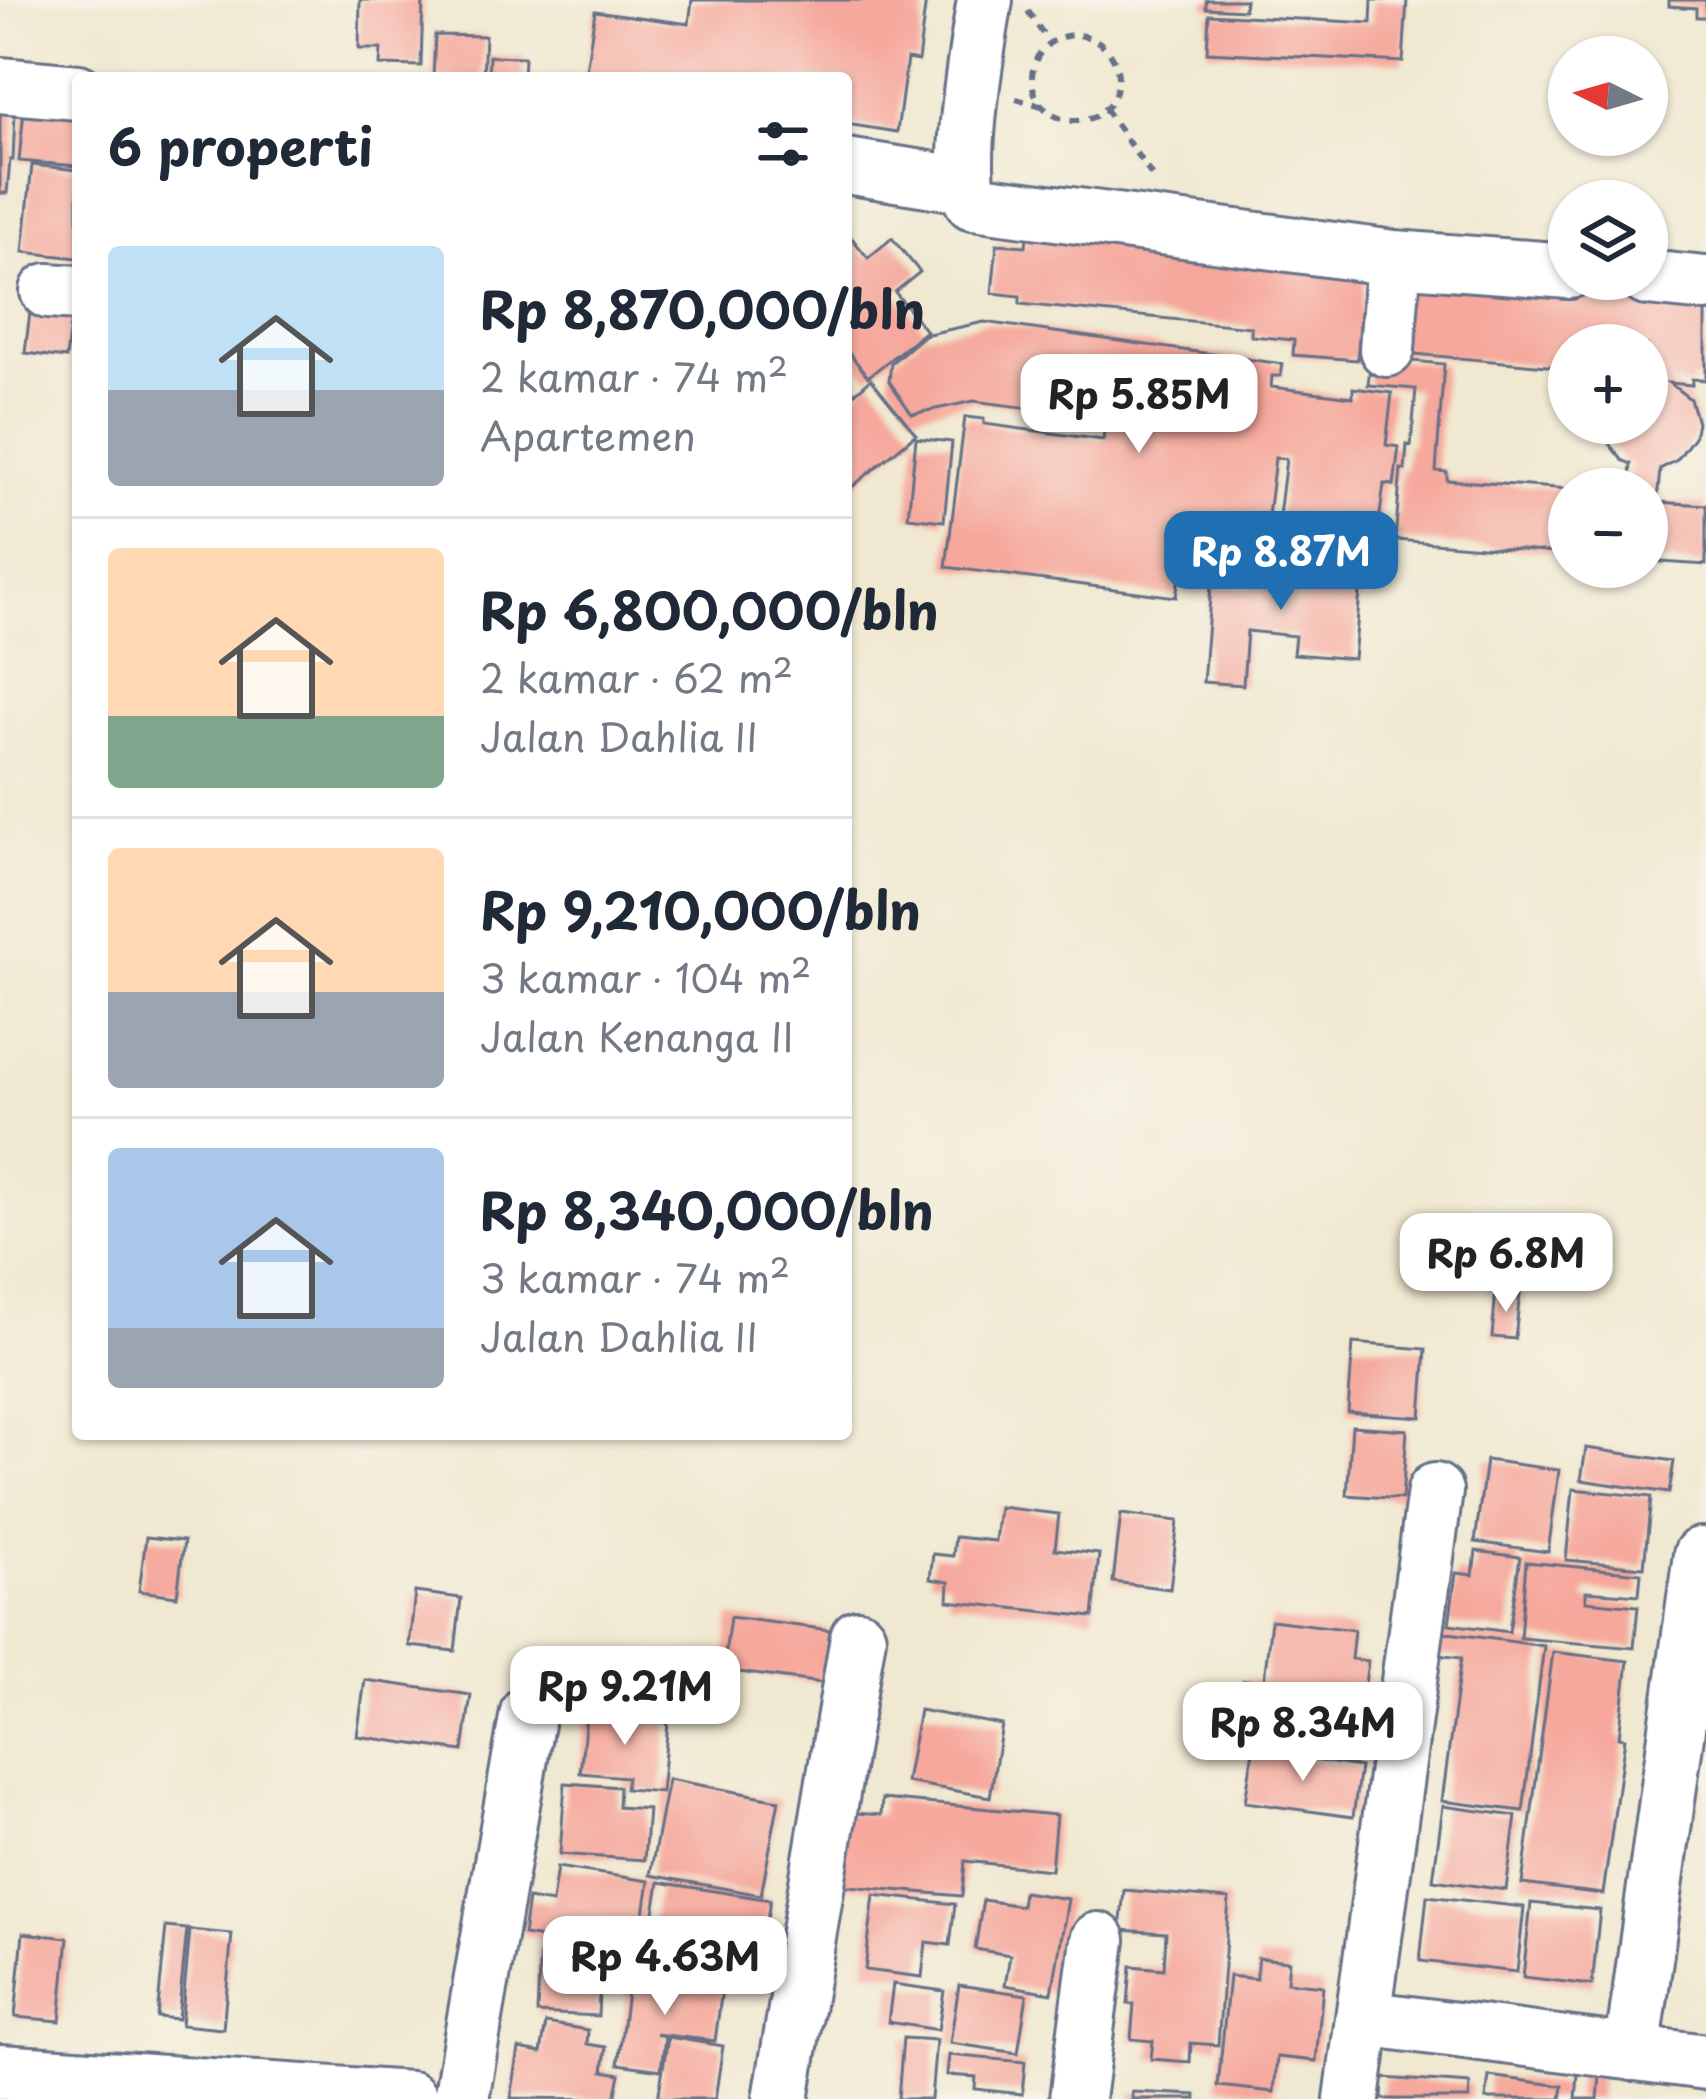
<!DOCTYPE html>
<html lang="id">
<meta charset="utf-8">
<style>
body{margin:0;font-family:"Playpen Sans",sans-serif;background:#f6f6f7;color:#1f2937;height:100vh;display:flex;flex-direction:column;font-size:45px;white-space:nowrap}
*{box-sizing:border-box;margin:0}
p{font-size:39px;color:#747a83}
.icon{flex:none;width:66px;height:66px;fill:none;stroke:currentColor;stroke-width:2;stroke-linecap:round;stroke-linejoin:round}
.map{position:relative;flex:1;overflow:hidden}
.side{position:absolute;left:72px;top:72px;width:780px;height:1368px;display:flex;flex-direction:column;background:#fff;border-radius:12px;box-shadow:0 3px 9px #0004}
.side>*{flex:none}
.needle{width:78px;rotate:275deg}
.fabs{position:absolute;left:1548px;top:36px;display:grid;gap:24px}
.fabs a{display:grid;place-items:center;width:120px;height:120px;border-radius:50%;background:#fff;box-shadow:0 3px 9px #0004;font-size:60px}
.price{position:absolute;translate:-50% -102px;padding:0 27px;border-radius:24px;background:#fff;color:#222;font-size:39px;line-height:78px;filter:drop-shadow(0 3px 6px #0008)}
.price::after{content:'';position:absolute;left:50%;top:72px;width:36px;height:27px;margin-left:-18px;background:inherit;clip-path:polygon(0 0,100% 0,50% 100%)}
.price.on{background:#1f6fb2;color:#fff}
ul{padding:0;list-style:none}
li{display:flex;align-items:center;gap:36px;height:300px;padding:0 36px}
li+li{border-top:3px solid #e0e1e3}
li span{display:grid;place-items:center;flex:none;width:336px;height:240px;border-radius:12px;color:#555}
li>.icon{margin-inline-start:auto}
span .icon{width:144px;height:144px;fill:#fffc;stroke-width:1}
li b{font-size:51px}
h2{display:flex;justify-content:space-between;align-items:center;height:144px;padding:0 36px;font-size:51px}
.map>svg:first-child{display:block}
.building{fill:#f6a89c}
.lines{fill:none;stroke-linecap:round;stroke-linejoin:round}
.minor-casing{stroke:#667086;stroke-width:60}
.path{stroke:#667086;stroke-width:6;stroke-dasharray:9 9;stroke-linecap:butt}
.minor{stroke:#fff;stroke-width:54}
</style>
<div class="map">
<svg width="1706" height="2099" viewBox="0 0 1706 2099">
<rect width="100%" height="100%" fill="#f7f3e8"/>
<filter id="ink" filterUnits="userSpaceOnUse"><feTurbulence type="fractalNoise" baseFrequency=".00833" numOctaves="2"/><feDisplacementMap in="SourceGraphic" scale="24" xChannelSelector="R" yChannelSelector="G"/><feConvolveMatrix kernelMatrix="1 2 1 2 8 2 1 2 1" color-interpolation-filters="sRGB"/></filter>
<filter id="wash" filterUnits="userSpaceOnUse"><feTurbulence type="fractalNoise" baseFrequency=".004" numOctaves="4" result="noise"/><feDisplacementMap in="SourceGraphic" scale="48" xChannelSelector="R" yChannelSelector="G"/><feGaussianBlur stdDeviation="2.7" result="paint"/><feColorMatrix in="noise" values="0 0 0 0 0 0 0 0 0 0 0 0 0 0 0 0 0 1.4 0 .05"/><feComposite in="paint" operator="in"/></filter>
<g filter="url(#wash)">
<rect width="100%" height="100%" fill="#f0e8d0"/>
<g id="blocks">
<path class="building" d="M 360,0 L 423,0 L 421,66 L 380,65 L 381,49 L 359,49 Z
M 692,0 L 926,0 L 918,61 L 907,59 L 897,132 L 846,124 L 846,78 L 585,78 L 595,11 L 689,24 Z
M 1206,0 L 1245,0 L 1244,10 L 1206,8 Z
M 1372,0 L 1407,0 L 1403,62 L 1207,52 L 1209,14 L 1371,23 Z
M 1669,0 L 1706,0 L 1706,17 L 1696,17 L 1696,8 L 1669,6 Z
M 435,35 L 485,36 L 483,78 L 433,78 Z
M 489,56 L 524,57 L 523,78 L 488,78 Z
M 0,90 L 16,90 L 13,160 L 10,160 L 7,193 L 0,193 Z
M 25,100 L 78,106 L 78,166 L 19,161 Z
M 32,165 L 78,170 L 78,258 L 23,252 Z
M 1027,234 L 1365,263 L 1357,360 L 1293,355 L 1294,340 L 1251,336 L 1251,327 L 1020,304 L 1020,296 L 992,293 L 997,244 L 1026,246 Z
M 850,236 L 868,258 L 892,238 L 920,272 L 895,292 L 926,331 L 868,377 L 846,349 L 846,239 Z
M 1400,270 L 1706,299 L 1706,380 L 1692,379 L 1692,385 L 1669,383 L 1690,399 L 1697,422 L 1694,437 L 1677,460 L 1660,469 L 1657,502 L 1706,505 L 1706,565 L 1647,561 L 1647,489 L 1629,489 L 1631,464 L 1622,460 L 1610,445 L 1606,423 L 1647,423 L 1647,345 L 1569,345 L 1569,368 L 1392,352 Z
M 31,304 L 72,309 L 66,358 L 25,353 Z
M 984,322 L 1283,364 L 1281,376 L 1272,376 L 1271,387 L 1353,397 L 1353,388 L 1392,393 L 1386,445 L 1399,447 L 1394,485 L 1384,484 L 1377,537 L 1278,524 L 1286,459 L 1275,458 L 1265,541 L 1220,535 L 1214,582 L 1179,577 L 1176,597 L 946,567 L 965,417 L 984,419 L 984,424 L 1103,440 L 1106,418 L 974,401 L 912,414 L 889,381 L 891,363 L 924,335 Z
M 1371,357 L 1444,364 L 1436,471 L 1447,472 L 1447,480 L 1569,489 L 1569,554 L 1395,540 L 1401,469 L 1405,470 L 1407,445 L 1411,446 L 1416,389 L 1368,385 Z
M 871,379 L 916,434 L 846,492 L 846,382 L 855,393 Z
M 916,438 L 952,442 L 944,521 L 908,517 Z
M 1266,540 L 1306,544 L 1303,574 L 1361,580 L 1354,659 L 1293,654 L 1295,636 L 1247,631 L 1243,685 L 1203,682 L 1211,586 L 1251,589 L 1253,570 L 1264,570 Z
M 1496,1290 L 1520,1293 L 1515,1339 L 1492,1337 Z
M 1353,1343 L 1426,1349 L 1421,1417 L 1348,1412 Z
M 1352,1426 L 1407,1430 L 1402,1499 L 1347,1495 Z
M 1586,1448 L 1674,1461 L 1669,1493 L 1581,1480 Z
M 1486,1460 L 1559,1470 L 1548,1552 L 1475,1542 Z
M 1573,1489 L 1651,1497 L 1644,1567 L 1566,1560 Z
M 999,1507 L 1059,1514 L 1055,1549 L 1099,1554 L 1093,1617 L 948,1601 L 949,1582 L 930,1579 L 933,1554 L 953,1556 L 955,1537 L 995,1541 Z
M 1121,1514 L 1178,1521 L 1170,1589 L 1113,1582 Z
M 146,1537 L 184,1541 L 177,1596 L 139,1591 Z
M 1476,1551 L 1520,1557 L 1509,1632 L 1449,1624 L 1456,1573 L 1473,1575 Z
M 1526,1562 L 1641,1573 L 1639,1595 L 1586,1591 L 1586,1601 L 1638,1606 L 1634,1648 L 1520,1638 Z
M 415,1592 L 461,1598 L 455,1651 L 409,1646 Z
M 730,1617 L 830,1630 L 823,1683 L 723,1670 Z
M 1271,1620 L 1354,1630 L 1351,1659 L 1368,1661 L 1364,1691 L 1347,1689 L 1345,1704 L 1242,1692 L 1244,1680 L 1264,1681 Z
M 1441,1632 L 1544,1646 L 1523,1811 L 1442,1801 L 1461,1658 L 1437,1655 Z
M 1553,1652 L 1628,1661 L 1619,1737 L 1625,1738 L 1603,1894 L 1522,1884 Z
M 365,1680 L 471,1695 L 463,1751 L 357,1736 Z
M 587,1708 L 638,1713 L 638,1720 L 668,1723 L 661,1792 L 625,1789 L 627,1777 L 580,1773 Z
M 919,1710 L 1002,1725 L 990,1797 L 906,1782 Z
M 1253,1751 L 1360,1767 L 1353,1817 L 1245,1802 Z
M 668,1779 L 779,1800 L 761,1895 L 650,1875 Z
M 565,1783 L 619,1787 L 618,1807 L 648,1809 L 644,1860 L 560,1854 Z
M 882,1799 L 1056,1815 L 1051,1870 L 965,1861 L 962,1896 L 837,1885 L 843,1812 L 881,1815 Z
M 1443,1806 L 1516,1816 L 1506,1890 L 1433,1880 Z
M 557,1867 L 649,1881 L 638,1952 L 523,1935 L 528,1899 L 552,1903 Z
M 659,1882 L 770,1900 L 759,1973 L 647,1955 Z
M 1124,1890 L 1229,1899 L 1218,2045 L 1191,2043 L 1190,2062 L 1151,2059 L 1153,2041 L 1131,2039 L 1134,2004 L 1128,2004 L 1131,1966 L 1164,1969 L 1166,1933 L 1120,1930 Z
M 1023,1892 L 1068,1899 L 1052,1993 L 1005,1985 L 1010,1955 L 975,1949 L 983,1900 L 1021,1906 Z
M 874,1895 L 955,1904 L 950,1945 L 926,1942 L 922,1977 L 865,1970 Z
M 1427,1896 L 1524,1907 L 1517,1972 L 1420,1961 Z
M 1531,1903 L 1600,1910 L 1592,1985 L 1523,1977 Z
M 166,1927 L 187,1929 L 178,2019 L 157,2017 Z
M 190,1930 L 232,1934 L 223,2029 L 181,2025 Z
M 23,1933 L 68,1938 L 60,2021 L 15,2017 Z
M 540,1947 L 601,1950 L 598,2016 L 537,2013 Z
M 1258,1958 L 1289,1961 L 1287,1982 L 1323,1986 L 1316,2061 L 1277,2057 L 1274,2092 L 1218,2086 L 1229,1976 L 1256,1979 Z
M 629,1976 L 722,1989 L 715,2041 L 656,2034 L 665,2036 L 661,2070 L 618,2064 Z
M 893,1984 L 944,1991 L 938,2030 L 888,2022 Z
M 959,1985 L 1027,1995 L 1018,2053 L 950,2043 Z
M 546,2023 L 588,2030 L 587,2044 L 606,2047 L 603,2071 L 620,2074 L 615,2099 L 511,2098 L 519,2049 L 541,2053 Z
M 668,2037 L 723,2046 L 715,2099 L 658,2099 Z
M 903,2038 L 936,2040 L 931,2099 L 898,2099 Z
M 949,2055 L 1025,2062 L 1022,2094 L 975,2089 L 976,2077 L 947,2075 Z
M 1578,2074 L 1600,2076 L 1598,2099 L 1576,2099 Z
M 1489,2076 L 1563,2086 L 1561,2099 L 1486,2099 Z
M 1383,2078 L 1470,2084 L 1469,2099 L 1382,2099 Z
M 1132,2092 L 1196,2095 L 1196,2099 L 1132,2099 Z"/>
</g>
</g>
<g filter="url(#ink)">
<use href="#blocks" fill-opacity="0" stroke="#667086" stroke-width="3"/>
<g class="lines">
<defs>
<path id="minor" d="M 985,0 C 979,37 954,177 973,202 L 1394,258 L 1569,271
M 0,85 L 78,92
M 846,166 L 966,185
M 1647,278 L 1706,284
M 48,291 L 78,293
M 1387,349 L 1394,258
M 1363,2018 L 1706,2062
M 1632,2053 L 1701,1555
M 0,2072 L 410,2099
M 461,2099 L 528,1712
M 781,2099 L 858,1637
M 1077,2099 L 1098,1940
M 1352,2099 L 1435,1491"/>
</defs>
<use href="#minor" class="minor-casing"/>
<path class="path" d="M 1028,11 L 1049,43
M1032 78a43 43 0 1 1 86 0a43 43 0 1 1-86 0Z
M 1016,99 L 1042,106
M 1105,109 L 1155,180"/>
<use href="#minor" class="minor"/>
</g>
</g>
</svg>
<div class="fabs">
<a><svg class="needle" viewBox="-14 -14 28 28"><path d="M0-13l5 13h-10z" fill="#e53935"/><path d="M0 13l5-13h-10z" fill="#747a83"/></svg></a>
<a><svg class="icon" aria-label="layers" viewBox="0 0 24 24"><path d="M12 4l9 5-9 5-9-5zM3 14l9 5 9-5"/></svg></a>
<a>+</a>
<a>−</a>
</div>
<b class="price" style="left:1139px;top:456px">Rp 5.85M</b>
<b class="price on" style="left:1281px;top:613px">Rp 8.87M</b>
<b class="price" style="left:1506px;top:1315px">Rp 6.8M</b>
<b class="price" style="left:625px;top:1748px">Rp 9.21M</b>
<b class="price" style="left:1303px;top:1784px">Rp 8.34M</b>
<b class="price" style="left:665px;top:2018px">Rp 4.63M</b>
<section class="side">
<h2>6 properti<svg class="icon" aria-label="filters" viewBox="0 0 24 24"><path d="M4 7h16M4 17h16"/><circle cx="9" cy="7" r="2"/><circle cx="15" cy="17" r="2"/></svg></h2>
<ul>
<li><span style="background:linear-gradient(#bfe0f5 60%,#9aa5b1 0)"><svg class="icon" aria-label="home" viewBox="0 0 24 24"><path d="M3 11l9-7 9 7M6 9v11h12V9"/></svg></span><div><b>Rp 8,870,000/bln</b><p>2 kamar · 74 m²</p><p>Apartemen</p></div></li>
<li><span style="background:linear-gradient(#ffd9b3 70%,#7fa58c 0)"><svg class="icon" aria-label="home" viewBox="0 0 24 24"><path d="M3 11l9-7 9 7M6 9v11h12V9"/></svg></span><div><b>Rp 6,800,000/bln</b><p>2 kamar · 62 m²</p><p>Jalan Dahlia II</p></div></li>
<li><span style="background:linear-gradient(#ffd9b3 60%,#9aa5b1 0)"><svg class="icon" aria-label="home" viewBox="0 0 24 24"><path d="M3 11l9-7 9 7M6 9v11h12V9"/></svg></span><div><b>Rp 9,210,000/bln</b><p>3 kamar · 104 m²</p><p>Jalan Kenanga II</p></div></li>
<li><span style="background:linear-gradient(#a9c7e8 75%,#9aa5b1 0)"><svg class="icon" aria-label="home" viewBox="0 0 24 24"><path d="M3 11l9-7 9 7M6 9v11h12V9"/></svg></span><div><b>Rp 8,340,000/bln</b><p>3 kamar · 74 m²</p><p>Jalan Dahlia II</p></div></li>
</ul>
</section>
</div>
